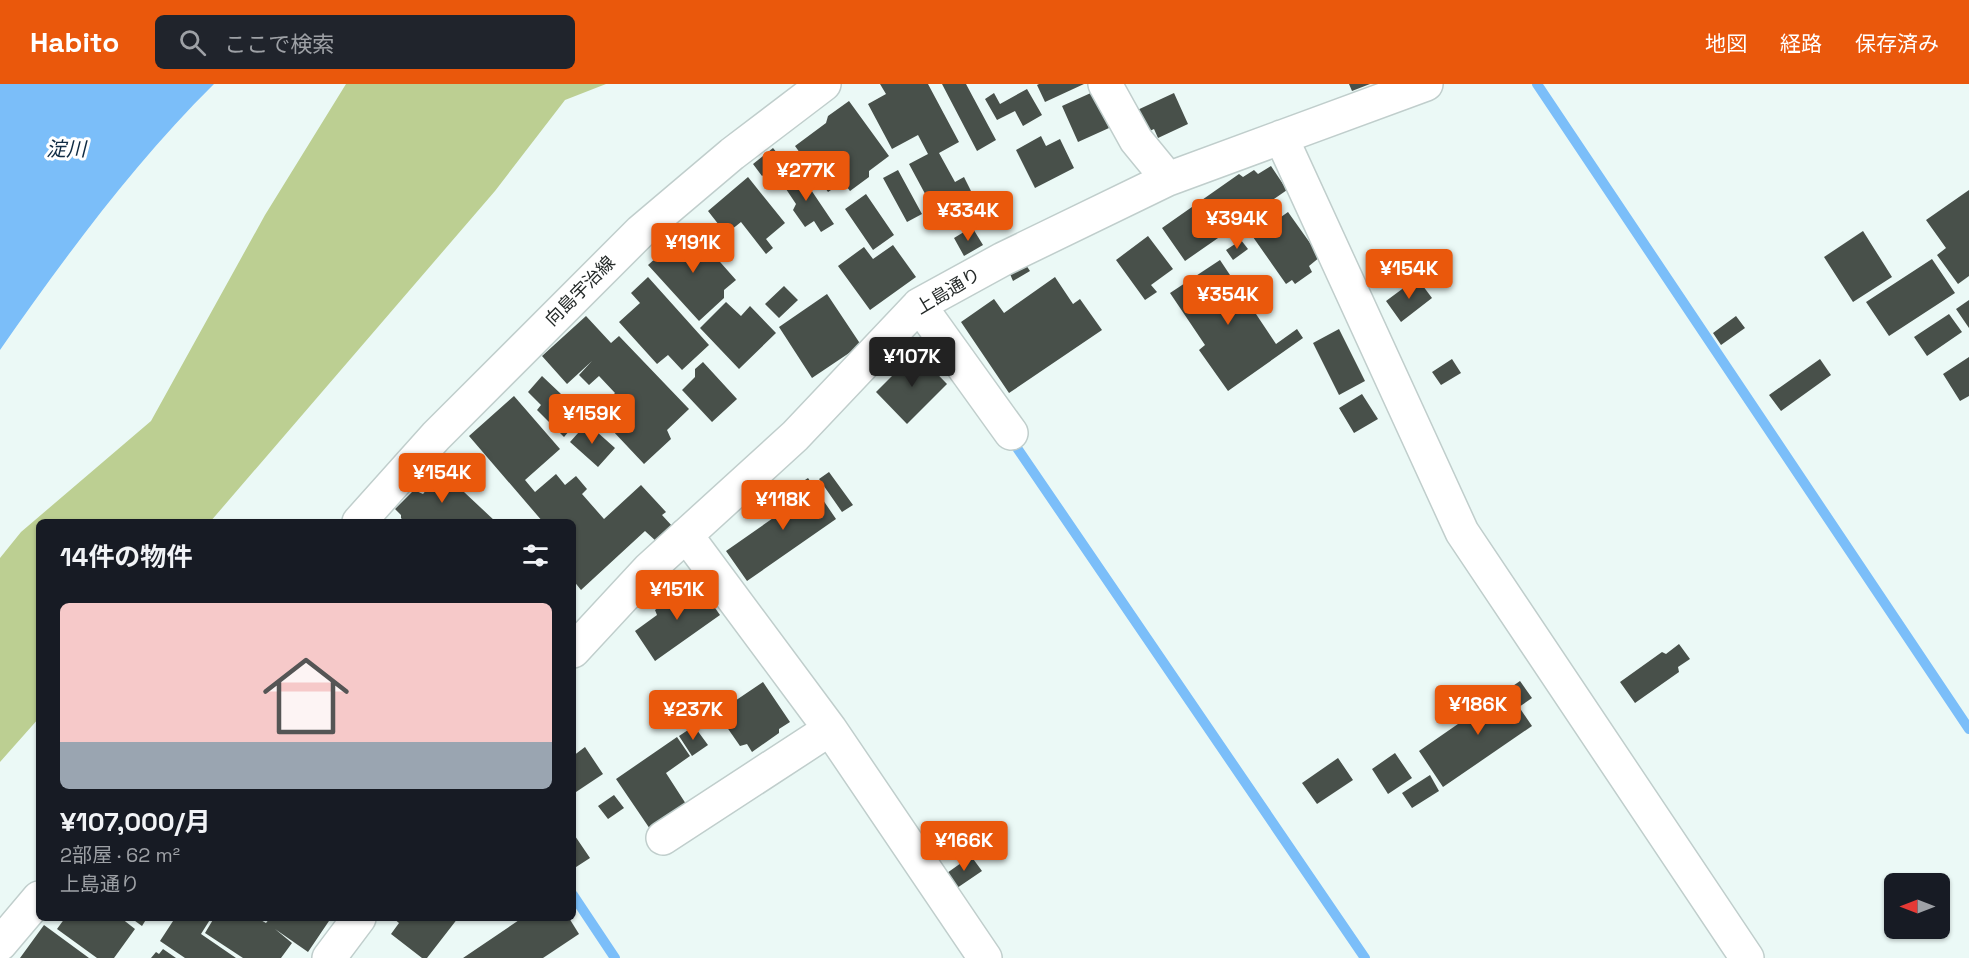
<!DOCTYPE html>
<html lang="ja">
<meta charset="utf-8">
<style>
body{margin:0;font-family:"Space Grotesk","Noto Sans JP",sans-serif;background:#20242c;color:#f1f3f6;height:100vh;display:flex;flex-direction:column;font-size:22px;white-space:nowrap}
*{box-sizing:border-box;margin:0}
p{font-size:20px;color:#9ea1a6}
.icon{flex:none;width:33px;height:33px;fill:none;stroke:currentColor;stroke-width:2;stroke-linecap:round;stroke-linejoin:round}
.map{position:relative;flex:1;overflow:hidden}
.side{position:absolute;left:36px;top:435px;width:540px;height:402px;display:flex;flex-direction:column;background:#171b24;border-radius:9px;box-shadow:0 2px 4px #0004}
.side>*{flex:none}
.needle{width:39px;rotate:270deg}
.tools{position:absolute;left:1884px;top:789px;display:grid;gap:12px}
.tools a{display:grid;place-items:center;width:66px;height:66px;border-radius:9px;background:#171b24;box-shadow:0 2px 4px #0004;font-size:30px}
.price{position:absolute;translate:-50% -51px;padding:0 14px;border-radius:6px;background:#ea580c;color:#fff;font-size:20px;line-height:39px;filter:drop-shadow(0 2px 3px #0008)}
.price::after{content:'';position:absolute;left:50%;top:36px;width:18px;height:14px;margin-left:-9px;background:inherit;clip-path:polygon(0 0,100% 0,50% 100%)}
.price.on{background:#222;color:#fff}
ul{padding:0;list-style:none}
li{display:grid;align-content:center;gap:12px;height:318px;padding:0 24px}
li span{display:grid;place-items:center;height:186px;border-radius:9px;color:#555}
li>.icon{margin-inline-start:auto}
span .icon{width:108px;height:108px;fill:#fffc;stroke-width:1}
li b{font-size:26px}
h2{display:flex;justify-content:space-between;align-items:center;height:72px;padding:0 24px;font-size:26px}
header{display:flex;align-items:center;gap:36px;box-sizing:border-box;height:84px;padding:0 30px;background:#ea580c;color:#fff}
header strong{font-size:28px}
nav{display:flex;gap:33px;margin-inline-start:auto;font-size:21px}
.search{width:420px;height:54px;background:#20242c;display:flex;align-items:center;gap:15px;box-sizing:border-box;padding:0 21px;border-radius:9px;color:#9ea1a6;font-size:22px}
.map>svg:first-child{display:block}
.green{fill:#bccf92}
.water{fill:#7bbef9}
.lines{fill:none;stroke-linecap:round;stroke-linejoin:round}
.stream{stroke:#7bbef9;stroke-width:10}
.building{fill:#48504a}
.street-casing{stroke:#c0cecc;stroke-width:36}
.secondary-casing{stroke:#c0cecc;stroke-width:36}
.street{stroke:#fff;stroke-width:33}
.secondary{stroke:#fff;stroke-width:33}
.labels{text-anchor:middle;stroke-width:6;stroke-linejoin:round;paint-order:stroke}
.street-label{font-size:18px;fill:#252a29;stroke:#fff}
.water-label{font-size:20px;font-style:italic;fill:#0f2b43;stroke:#fff}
</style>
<header>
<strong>Habito</strong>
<div class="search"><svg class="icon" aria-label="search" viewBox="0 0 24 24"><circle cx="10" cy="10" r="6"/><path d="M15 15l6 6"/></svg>ここで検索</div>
<nav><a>地図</a><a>経路</a><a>保存済み</a></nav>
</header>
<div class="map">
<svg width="1969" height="874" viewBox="0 0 1969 874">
<rect width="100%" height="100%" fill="#ebf9f6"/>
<path class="green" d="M 346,0 L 606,0 L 565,16 L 495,107 L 210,438 L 39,438 L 39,634 L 0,678 L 0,474 L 21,448 L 151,337 L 265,131 Z"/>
<path class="water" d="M 0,0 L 214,0 C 133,80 65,173 0,266 Z"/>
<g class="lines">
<path class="stream" d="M 1537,0 L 1969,645
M 1015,361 L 1365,874
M 573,811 L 615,874"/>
</g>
<path class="building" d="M 880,0 L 928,0 L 959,58 L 939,69 L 955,98 L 964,93 L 980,125 L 944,145 L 909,80 L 928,70 L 918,51 L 892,65 L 868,20 L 886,10 Z
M 942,0 L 966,0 L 996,56 L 977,67 Z
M 1039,0 L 1084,0 L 1045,18 L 1037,1 Z
M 1349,0 L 1370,0 L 1352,7 Z
M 1027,5 L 1042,31 L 1023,42 L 1015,27 L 997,36 L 985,15 L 994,9 L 1000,20 Z
M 1093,8 L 1109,44 L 1078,58 L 1062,22 Z
M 1174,9 L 1188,40 L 1158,54 L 1154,45 L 1143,50 L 1133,28 Z
M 849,17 L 889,72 L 869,87 L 869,93 L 850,107 L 843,98 L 828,108 L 795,62 L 826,39 L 828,32 Z
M 1041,52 L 1046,62 L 1060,55 L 1074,84 L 1035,104 L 1016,66 Z
M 773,64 L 783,76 L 762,92 L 753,80 Z
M 1271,82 L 1287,106 L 1185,177 L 1162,144 L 1239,90 L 1243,93 L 1254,86 L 1258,90 Z
M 797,85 L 834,140 L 821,148 L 814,137 L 805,143 L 793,126 L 796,120 L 780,96 Z
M 898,86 L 922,130 L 907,138 L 883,94 Z
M 748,93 L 785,139 L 766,155 L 773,164 L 766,170 L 741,138 L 726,150 L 708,127 Z
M 1969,106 L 1969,192 L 1958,200 L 1937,171 L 1946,164 L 1926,136 Z
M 866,110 L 894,151 L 873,166 L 845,125 Z
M 1288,128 L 1320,173 L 1309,182 L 1312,188 L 1295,200 L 1292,196 L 1286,200 L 1253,153 Z
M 972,143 L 983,161 L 964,172 L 954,154 Z
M 690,144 L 736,196 L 724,206 L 724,214 L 699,237 L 648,181 Z
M 1863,147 L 1892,193 L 1853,218 L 1824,173 Z
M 1148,152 L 1173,185 L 1151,201 L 1157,208 L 1145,216 L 1116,176 Z
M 1241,156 L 1248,165 L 1233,176 L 1226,166 Z
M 893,161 L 916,193 L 870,226 L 838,182 L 864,163 L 873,175 Z
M 1932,175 L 1955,209 L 1889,252 L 1866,218 Z
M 1220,176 L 1276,260 L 1297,245 L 1303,254 L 1228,307 L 1199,266 L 1205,261 L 1170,209 Z
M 1026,181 L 1030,187 L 1013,197 L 1010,190 Z
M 648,193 L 709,261 L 682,286 L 668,271 L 657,280 L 619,238 L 640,219 L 631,209 Z
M 1055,193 L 1073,220 L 1080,215 L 1102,246 L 1009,309 L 961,238 L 994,215 L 1004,229 Z
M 1417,194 L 1432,214 L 1401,238 L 1386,217 Z
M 784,202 L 798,216 L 779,234 L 765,220 Z
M 827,210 L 861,261 L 812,294 L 779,243 Z
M 1969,216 L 1969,244 L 1956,225 Z
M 726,218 L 741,232 L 750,222 L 776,249 L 739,285 L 700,244 Z
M 1949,230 L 1962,248 L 1927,272 L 1914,253 Z
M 586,232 L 611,259 L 619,252 L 689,325 L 667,346 L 671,355 L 644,380 L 595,328 L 615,309 L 599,292 L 589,301 L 579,291 L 592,277 L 567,300 L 542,272 Z
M 1736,232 L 1745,244 L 1721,261 L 1713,249 Z
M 1339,245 L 1365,297 L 1339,311 L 1313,259 Z
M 916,268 L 947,300 L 907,340 L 876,308 Z
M 1969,273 L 1969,312 L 1960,317 L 1943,290 Z
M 1452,275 L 1461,289 L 1441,301 L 1432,288 Z
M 1820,275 L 1831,291 L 1781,327 L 1769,311 Z
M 703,278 L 737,315 L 712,338 L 682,306 L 695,293 L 695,285 Z
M 542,292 L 580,328 L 569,340 L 570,346 L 564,353 L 537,326 L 541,321 L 528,308 Z
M 1362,310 L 1378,335 L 1354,349 L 1339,324 Z
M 514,312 L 560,365 L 525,396 L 535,408 L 556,390 L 565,401 L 576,392 L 587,405 L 582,410 L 604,435 L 641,401 L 666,428 L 662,431 L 673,443 L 657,458 L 645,447 L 581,506 L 573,496 L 573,438 L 543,438 L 469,352 Z
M 587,339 L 615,364 L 598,383 L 570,358 Z
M 444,385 L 463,401 L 464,408 L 496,438 L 404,438 L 401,434 L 401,431 L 395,425 L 414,406 L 423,410 Z
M 829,388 L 853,421 L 842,428 L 819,395 Z
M 808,394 L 836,435 L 747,497 L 726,467 L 789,423 L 781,412 Z
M 696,497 L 720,531 L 655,577 L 635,547 L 657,531 L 655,526 Z
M 1679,560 L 1690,575 L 1678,583 L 1679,588 L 1635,619 L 1620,598 L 1662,568 L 1666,570 Z
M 1520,597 L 1532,614 L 1519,623 L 1532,642 L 1443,703 L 1419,667 Z
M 763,598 L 790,638 L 779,645 L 779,649 L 752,668 L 747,660 L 740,662 L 724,639 L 729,635 L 723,625 Z
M 694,642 L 708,661 L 692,672 L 679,652 Z
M 677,653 L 690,672 L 666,689 L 686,720 L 650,745 L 616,695 Z
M 585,663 L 603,690 L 573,710 L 573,672 Z
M 1395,669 L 1412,694 L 1388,710 L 1372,685 Z
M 1338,674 L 1353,696 L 1317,720 L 1302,699 Z
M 1430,691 L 1439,707 L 1412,724 L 1402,709 Z
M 614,711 L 624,724 L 608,735 L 598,722 Z
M 573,749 L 590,774 L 573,785 Z
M 971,772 L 982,787 L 957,804 L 947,789 Z
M 65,834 L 121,834 L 135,845 L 114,874 L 97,874 L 57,845 Z
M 131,834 L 147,834 L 142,842 Z
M 175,834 L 211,834 L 201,850 L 236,874 L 185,874 L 160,857 Z
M 214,834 L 257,834 L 266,839 L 270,834 L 331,834 L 308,868 L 275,845 L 292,859 L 281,874 L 243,874 L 205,849 Z
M 393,834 L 458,834 L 427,874 L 422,874 L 391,850 L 399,839 Z
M 522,834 L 569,834 L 579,850 L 543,874 L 463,874 Z
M 44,841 L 89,874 L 20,874 Z
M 163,865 L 176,874 L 151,874 L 156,868 L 159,870 Z"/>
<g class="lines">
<defs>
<path id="street" d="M 1105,0 L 1136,56 L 1168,95
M 1281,53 L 1462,448 L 1747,874
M 919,221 L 1011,349
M 686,451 L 830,645 L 985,874
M 573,567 L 649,485 L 795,352 L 919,221 L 1003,175 L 1168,95 L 1426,0
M 663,754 L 830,645
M 329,874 L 359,834"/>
<path id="secondary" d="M 359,438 L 436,352 L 641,147 L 732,70 L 824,0
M 0,860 L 39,814"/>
</defs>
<use href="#street" class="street-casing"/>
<use href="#secondary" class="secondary-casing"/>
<use href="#street" class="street"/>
<use href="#secondary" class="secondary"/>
</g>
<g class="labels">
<g class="street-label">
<text transform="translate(580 207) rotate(-45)" y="6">向島宇治線</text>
<text transform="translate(948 207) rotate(-31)" y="6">上島通り</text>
</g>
<g class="water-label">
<text x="66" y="72">淀川</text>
</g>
</g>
</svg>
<div class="tools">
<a><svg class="needle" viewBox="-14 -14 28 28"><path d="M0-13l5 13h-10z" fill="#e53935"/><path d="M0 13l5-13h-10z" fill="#9ea1a6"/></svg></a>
</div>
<b class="price" style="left:806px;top:118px">¥277K</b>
<b class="price" style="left:968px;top:158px">¥334K</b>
<b class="price" style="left:1237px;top:166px">¥394K</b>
<b class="price" style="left:693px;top:190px">¥191K</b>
<b class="price" style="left:1409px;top:216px">¥154K</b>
<b class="price" style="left:1228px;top:242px">¥354K</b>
<b class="price on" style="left:912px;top:304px">¥107K</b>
<b class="price" style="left:592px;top:361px">¥159K</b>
<b class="price" style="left:442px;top:420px">¥154K</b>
<b class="price" style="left:783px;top:447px">¥118K</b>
<b class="price" style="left:677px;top:537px">¥151K</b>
<b class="price" style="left:1478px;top:652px">¥186K</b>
<b class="price" style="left:693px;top:657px">¥237K</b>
<b class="price" style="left:964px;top:788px">¥166K</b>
<section class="side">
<h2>14件の物件<svg class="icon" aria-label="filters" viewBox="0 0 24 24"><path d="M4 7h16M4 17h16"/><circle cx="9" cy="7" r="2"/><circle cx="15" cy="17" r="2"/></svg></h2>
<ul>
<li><span style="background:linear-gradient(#f6c9c9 75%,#9aa5b1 0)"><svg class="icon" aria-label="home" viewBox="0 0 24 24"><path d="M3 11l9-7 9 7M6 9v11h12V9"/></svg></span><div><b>¥107,000/月</b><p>2部屋 · 62 m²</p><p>上島通り</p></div></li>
</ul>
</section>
</div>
